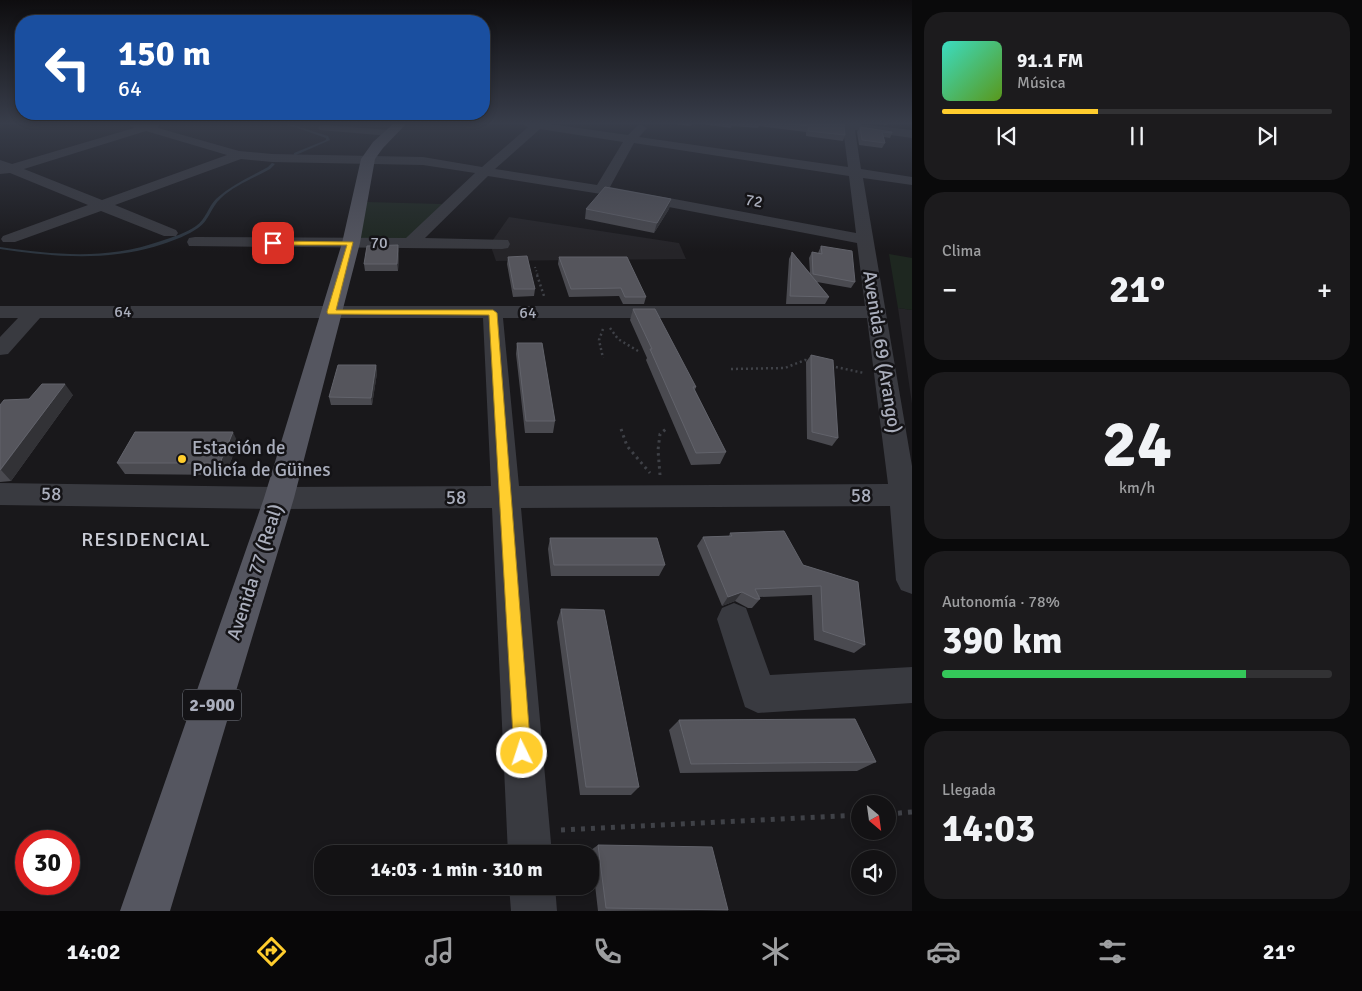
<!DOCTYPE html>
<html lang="es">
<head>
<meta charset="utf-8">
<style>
  body { margin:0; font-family:Signika,sans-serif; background:#1c1b1d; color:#f1f3f6; height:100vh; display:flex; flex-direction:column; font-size:19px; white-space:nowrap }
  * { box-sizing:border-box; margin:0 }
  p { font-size:16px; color:#9d9ea0 }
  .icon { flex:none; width:28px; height:28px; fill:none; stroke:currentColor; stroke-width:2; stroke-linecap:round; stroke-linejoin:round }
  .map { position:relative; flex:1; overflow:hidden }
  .panel { display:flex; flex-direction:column; gap:12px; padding:12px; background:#0a0a0b; width:450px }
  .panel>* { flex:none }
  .banner { position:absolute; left:15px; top:15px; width:475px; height:105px; border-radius:20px; box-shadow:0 2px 8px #0003,0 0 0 1px #323234; background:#1a4fa0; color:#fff; overflow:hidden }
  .needle { width:32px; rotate:151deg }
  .fabs { position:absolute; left:851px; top:795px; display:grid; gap:10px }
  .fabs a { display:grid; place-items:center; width:45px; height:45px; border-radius:50%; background:#131214; box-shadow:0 2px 8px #0003,0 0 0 1px #323234; font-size:25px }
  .speed { position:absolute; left:15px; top:830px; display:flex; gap:10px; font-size:25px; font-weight:700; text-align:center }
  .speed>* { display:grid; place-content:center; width:65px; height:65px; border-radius:50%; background:#131214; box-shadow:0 2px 8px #0003,0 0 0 1px #323234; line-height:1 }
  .speed .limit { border:8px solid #d22; background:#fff; color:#111 }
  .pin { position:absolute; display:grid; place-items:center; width:42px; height:42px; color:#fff; margin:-21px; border-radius:10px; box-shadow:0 2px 8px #0006 }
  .me { position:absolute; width:55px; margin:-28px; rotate:356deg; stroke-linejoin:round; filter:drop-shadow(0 0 4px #0008) }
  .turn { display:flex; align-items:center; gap:18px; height:105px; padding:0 20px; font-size:22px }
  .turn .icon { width:65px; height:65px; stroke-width:2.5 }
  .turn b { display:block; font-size:35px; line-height:42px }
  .big { font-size:38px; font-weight:700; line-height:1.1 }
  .panel .tile { flex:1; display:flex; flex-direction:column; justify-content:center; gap:8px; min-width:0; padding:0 18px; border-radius:20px; background:#1c1b1d }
  .panel .dial { align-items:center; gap:0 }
  .dial b { font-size:65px; line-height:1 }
  .song { display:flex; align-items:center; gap:15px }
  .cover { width:60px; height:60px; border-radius:8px; background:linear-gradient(135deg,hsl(170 70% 55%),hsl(90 70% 35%)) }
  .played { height:5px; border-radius:2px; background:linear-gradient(90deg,#ffcd2d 40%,#323234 40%) }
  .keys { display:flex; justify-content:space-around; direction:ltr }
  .heat { display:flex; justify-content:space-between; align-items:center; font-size:28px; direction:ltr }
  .charge { height:8px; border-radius:4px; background:linear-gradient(90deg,#34c759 78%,#323234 0) }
  .trip { position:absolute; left:314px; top:845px; width:285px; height:50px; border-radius:20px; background:#131214; box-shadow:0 2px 8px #0003,0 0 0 1px #323234; font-weight:700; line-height:50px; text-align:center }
  .dock { display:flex; height:80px; justify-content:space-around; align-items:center; background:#080708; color:#9d9ea0 }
  .dock .icon { width:35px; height:35px }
  .dock .current { color:#ffcd2d }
  .dock b { font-size:22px; color:#f1f3f6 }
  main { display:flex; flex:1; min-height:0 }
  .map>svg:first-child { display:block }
  .built { fill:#252428 }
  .green { fill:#1e2720 }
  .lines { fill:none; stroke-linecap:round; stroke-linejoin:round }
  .stream { fill:#2d3640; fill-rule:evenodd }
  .path-far4 { stroke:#3f4147; stroke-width:1; stroke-dasharray:1 2; stroke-linecap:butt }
  .path-far3 { stroke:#3f4147; stroke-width:2; stroke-dasharray:1 2.5; stroke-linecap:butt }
  .path-far2 { stroke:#3f4147; stroke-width:2.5; stroke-dasharray:2 3; stroke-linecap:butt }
  .path-far1 { stroke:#3f4147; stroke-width:3; stroke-dasharray:2.5 4; stroke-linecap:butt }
  .path { stroke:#3f4147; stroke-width:5; stroke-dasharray:4 6; stroke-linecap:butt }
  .minor { fill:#393a40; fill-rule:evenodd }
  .major { fill:#555660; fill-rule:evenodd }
  .wall { fill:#4a4a50 }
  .shaded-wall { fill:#323236 }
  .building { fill:#55555c; stroke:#62636b }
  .route { fill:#ffcd2d; stroke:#a6851d }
  .poi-dot { fill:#ffcd2d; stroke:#141316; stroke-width:2 }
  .labels { text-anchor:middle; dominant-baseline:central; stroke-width:5; stroke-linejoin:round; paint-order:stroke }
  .far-street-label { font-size:16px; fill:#aaaebc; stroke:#141316 }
  .shield { fill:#141316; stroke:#7d808a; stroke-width:1 }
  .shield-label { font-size:18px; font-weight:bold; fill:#aaaebc }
  .street-label { font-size:19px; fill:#aaaebc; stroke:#141316 }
  .poi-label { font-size:19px; fill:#aaaebc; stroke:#141316; text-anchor:start }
  .neighbourhood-label { font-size:20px; letter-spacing:1px; fill:#cbcdd7; stroke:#141316 }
</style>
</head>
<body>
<main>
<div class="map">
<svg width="912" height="911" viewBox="0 0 912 911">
  <rect width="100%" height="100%" fill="#19181b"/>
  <!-- built -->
  <path class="built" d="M 509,217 L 679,243 L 686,259 L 496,261 L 490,244 Z
    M 898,308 L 912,310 L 912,404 Z"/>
  <!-- green -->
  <path class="green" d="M 366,202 L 442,204 L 409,240 L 358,238 Z
    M 889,254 L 912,258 L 912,310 L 898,308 Z"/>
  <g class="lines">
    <!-- stream -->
    <path class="stream" d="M 286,124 L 290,124 L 328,136 L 330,140 L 296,155 L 294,155 L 294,153 L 326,140 L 326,138 Z
      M 272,163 L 275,164 L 270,169 C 254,178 235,185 221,198 C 211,207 209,221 198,228 C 188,235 175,240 163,244 C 108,262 56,257 0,249 L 0,247 C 56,255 107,260 161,241 C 173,237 186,233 196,226 C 206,219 208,207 216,199 C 231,185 250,177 268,167 Z"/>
    <!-- path-far4 -->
    <path class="path-far4" d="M 0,125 L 6,124"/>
    <!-- path-far3 -->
    <path class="path-far3" d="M 535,267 L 538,276"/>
    <!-- path-far2 -->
    <path class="path-far2" d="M 537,275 L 544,296
      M 610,328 L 618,339 L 638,351
      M 603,329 L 599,340 L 603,358
      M 831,366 L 864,373
      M 731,369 L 785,368 L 805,360 L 810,361"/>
    <!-- path-far1 -->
    <path class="path-far1" d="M 621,429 L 627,446 L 650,473
      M 660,475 L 658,450 L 660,434 L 666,429"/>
    <!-- path -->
    <path class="path" d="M 888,814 L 912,812
      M 561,830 L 860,815"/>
    <!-- minor -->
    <path class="minor" d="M 128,124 L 160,124 L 158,128 L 239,151 L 272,154 L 423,157 L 482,167 L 528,127 L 522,124 L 550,124 L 628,135 L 637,126 L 641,125 L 647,128 L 639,137 L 848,167 L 843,129 L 829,126 L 827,124 L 859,124 L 912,130 L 912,138 L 855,130 L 861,169 L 912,177 L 912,185 L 863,178 L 912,466 L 912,594 L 901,590 L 896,580 L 890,506 L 521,508 L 552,854 L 508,854 L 492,508 L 279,509 L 0,505 L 0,483 L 279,487 L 491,486 L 483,318 L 40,318 L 8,354 L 0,355 L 0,337 L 18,318 L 0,318 L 0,306 L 865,306 L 857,243 L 601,194 L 488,176 L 425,238 L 508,240 L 510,244 L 508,248 L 502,249 L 189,246 L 187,242 L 189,238 L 195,237 L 406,238 L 475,173 L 423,165 L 272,162 L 241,159 L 115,205 L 176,230 L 178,233 L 176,236 L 164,236 L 101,211 L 15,242 L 3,242 L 1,239 L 3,236 L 88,205 L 10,173 L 0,174 L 0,160 L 12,164 L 134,128 ZM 540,129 L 623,142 L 597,185 L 495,169 ZM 146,131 L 227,155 L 102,200 L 24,169 ZM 634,143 L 849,176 L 856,233 L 610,187 ZM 503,318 L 867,318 L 888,484 L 519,486 Z
      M 324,125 L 390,130 L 396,133 L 390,136 L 320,130 L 318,128 L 320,126 Z
      M 734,603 L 746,608 L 770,675 L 912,667 L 912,703 L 758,713 L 745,707 L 717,619 L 722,608 Z
      M 509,886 L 555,886 L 557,911 L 511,911 Z"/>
    <!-- major -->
    <path class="major" d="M 393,124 L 406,124 L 383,148 L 375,159 L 360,243 L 294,498 L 170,911 L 120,911 L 264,498 L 342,243 L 361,159 L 373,142 Z"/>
  </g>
  <!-- wall -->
  <path class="wall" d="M 673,124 L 692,124 L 691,126 Z
    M 702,124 L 838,124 L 845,135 L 843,141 L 806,136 L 806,132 L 759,126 L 758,128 L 732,126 L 731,128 Z
    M 875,124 L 888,124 L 887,125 Z
    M 860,127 L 892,133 L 890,138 L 884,137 L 885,143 L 882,148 L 859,145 L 857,132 Z
    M 671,199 L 669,209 L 654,233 L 585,219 L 586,209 Z
    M 398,245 L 399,253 L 398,271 L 365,271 L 364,264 Z
    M 821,246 L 855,282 L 851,288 L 817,282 L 829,297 L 825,304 L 786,304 L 789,259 L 792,252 L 810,273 L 809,258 L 812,252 L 818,253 Z
    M 508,257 L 535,289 L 534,296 L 513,297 L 507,264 Z
    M 559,257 L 646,297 L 644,304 L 623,304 L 619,296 L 569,297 L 558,264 Z
    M 633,309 L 696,387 L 695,390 L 726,452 L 720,464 L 691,465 L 646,360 L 647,358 L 630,320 Z
    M 517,343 L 555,421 L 553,433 L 525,433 L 516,354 Z
    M 811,355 L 838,438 L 832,446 L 807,439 L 806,362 Z
    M 376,365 L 377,373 L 372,405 L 331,405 L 329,397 Z
    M 73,395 L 11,481 L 0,482 L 0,405 L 29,399 Z
    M 238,443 L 225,475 L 125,474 L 117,463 Z
    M 730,533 L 803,565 L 858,582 L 865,645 L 854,653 L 814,640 L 812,595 L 759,597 L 760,599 L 752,608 L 748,608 L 735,601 L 722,606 L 697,546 L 703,537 L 729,536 Z
    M 550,538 L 665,565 L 659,576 L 551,576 L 548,549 Z
    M 561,609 L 639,787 L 631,795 L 580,795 L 557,622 Z
    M 679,720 L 876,762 L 857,771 L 680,773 L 669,730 Z
    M 598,845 L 728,910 L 598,911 L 591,850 Z"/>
  <!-- shaded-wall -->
  <path class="shaded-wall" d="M 671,199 L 669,209 L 654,233 L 657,223 Z
    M 398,245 L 399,253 L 398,271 L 397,264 Z
    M 376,365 L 377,373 L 372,405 L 371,398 Z
    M 65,384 L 73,395 L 11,481 L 1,470 Z
    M 233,432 L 238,443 L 225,475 L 220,463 Z
    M 742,592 L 735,601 L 722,606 L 728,597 Z"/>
  <!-- building -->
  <path class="building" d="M 789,124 L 838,124 L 844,125 L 845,135 L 808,131 L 809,126 Z
    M 860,127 L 892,132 L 892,133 L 882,132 L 885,143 L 862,140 Z
    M 605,187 L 671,199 L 657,223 L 586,209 Z
    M 398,245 L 397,264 L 364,264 L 367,246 Z
    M 821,246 L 852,251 L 855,282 L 813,274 L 812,252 L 822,254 Z
    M 792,252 L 829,297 L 790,296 Z
    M 527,256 L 535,289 L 514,289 L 508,257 Z
    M 559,257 L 627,257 L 646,297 L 625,297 L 621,288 L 571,289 Z
    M 633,309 L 655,309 L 696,387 L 693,387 L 726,452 L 696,453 L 650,349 L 652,349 Z
    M 517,343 L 542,343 L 555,421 L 526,421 Z
    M 811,355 L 833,360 L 838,438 L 812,432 Z
    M 338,365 L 376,365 L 371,398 L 329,397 Z
    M 42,384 L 65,384 L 0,470 L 0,405 L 4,400 L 29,399 Z
    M 135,432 L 233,432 L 220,463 L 117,463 Z
    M 784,531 L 803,565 L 858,582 L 865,645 L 823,631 L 821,586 L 755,589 L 760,599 L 756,599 L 742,592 L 728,597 L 703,537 L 732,536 L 730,533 Z
    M 550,538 L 657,538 L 665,565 L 554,565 Z
    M 561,609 L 604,610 L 639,787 L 586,787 Z
    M 855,719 L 876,762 L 691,764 L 679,720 Z
    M 598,845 L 712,847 L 728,910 L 606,908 Z"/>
  <!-- sky -->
  <linearGradient id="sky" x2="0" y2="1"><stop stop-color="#0e0d0f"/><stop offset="0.49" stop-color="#383d4a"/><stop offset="1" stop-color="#383d4a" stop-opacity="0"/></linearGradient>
  <rect width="912" height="251" fill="url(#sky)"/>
  <!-- route -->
  <path class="route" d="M 271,241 L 353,242 L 336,310 L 493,310 L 497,313 L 531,753 L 528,759 L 522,762 L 516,759 L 514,753 L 489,315 L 328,314 L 327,312 L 347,245 L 273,245 L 271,244 Z"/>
  <!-- markers -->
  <circle class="poi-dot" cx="182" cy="459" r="5"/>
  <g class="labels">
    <!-- far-street labels -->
    <g class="far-street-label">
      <text transform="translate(754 201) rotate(10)">72</text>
      <text x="379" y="243">70</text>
      <text x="123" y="312">64</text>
      <text x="528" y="313">64</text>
    </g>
    <!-- shield labels -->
    <rect class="shield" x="183" y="689.5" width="58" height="31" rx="4"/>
    <g class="shield-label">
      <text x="212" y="705">2-900</text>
    </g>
    <!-- street labels -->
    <g class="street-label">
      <text transform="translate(882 352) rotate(81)">Avenida 69 (Arango)</text>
      <text transform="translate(51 494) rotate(1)">58</text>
      <text x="861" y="496">58</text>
      <text x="456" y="498">58</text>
      <text transform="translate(255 572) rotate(-72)">Avenida 77 (Real)</text>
    </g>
    <!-- poi labels -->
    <g class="poi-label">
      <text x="192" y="448">Estación de<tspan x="192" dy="22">Policía de Güines</tspan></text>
    </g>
    <!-- neighbourhood labels -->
    <g class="neighbourhood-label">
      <text x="146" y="539">RESIDENCIAL</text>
    </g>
  </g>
</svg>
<div class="fabs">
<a><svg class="needle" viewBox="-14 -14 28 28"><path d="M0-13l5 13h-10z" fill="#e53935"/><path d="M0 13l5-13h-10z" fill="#9d9ea0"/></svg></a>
<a><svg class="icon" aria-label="sound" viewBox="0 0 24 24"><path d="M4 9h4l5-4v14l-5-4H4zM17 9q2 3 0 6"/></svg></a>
</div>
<div class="speed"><div class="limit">30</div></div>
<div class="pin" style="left:273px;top:243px;background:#d93025"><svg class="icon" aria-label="arrive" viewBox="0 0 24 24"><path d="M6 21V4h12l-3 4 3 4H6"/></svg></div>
<svg class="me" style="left:522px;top:753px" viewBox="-20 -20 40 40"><circle r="17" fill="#ffcd2d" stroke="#fff" stroke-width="3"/><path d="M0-11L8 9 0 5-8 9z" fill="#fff"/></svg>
<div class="trip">14:03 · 1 min · 310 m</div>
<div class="banner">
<div class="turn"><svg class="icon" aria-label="left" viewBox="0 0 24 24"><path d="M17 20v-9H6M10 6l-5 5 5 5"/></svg><div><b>150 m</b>64</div></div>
</div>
</div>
<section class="panel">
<div class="tile">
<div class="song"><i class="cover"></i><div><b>91.1 FM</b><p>Música</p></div></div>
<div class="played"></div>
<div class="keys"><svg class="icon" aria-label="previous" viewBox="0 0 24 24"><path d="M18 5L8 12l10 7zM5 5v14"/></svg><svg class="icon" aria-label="pause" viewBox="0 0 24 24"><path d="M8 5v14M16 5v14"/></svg><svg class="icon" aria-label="next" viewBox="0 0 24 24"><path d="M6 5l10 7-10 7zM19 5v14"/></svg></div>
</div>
<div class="tile"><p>Clima</p>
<div class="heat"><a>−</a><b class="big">21°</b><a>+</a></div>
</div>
<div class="tile dial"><b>24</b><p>km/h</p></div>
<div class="tile"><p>Autonomía · 78%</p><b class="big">390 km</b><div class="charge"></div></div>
<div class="tile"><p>Llegada</p><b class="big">14:03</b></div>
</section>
</main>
<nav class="dock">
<b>14:02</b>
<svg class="icon current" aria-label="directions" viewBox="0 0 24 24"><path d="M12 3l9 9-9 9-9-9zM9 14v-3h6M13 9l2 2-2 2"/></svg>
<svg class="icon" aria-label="music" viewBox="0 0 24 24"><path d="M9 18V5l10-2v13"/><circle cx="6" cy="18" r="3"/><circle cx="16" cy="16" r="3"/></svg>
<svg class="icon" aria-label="phone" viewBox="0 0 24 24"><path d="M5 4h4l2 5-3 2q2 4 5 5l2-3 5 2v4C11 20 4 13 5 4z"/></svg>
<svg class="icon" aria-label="climate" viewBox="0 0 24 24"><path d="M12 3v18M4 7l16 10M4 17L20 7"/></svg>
<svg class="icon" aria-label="car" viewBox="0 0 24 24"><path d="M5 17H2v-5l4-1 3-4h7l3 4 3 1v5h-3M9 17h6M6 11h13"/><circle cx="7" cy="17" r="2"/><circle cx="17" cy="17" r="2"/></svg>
<svg class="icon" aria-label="filters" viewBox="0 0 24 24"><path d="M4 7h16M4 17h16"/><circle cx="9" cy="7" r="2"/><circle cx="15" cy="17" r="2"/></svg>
<b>21°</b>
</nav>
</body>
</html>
